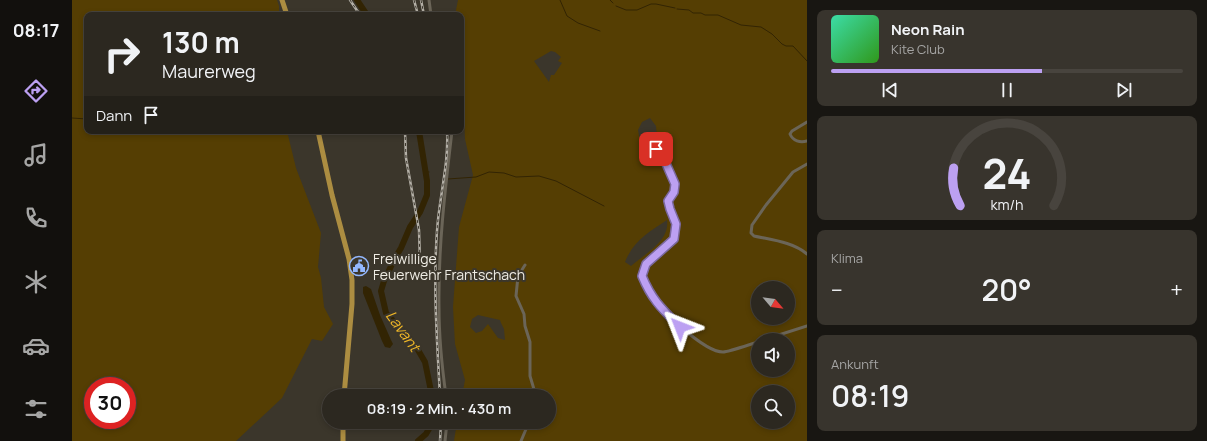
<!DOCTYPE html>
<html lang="de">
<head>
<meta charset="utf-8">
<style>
  body { margin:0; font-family:Manrope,sans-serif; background:#38342d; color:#f1f3f6; height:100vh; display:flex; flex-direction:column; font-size:15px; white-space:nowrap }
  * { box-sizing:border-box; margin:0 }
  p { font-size:13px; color:#a6a6a5 }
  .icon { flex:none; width:22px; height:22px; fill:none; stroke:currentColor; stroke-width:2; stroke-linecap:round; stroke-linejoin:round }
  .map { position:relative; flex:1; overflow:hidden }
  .drawer { display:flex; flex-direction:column; gap:10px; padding:10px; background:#181612; width:400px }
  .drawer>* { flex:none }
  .top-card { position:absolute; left:12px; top:12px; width:380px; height:122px; border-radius:8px; box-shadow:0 2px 6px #0003,0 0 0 1px #48443e; background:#2c2820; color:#f1f3f6; overflow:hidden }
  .needle { width:26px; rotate:119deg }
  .controls { position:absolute; left:679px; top:281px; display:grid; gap:8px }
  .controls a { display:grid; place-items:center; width:44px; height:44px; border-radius:50%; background:#2c2820; box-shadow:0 2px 6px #0003,0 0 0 1px #48443e; font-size:20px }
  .speed { position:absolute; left:12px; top:377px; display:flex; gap:8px; font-size:20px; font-weight:700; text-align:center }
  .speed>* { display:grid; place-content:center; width:52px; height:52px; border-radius:50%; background:#2c2820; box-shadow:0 2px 6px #0003,0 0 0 1px #48443e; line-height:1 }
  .speed .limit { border:6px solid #d22; background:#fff; color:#111 }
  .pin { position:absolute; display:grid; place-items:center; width:34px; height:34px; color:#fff; margin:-17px; border-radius:8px; box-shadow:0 2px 6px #0006 }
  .me { position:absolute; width:44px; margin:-22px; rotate:315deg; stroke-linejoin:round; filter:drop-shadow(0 0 3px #0008) }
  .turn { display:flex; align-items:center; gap:14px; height:84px; padding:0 12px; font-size:18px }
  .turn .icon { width:52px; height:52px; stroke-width:2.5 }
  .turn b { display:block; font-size:28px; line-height:34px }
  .then { display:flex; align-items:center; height:38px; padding:0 12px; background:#0003; gap:8px; font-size:15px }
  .big { font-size:30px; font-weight:600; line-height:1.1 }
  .drawer .tile { flex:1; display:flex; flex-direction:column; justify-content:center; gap:6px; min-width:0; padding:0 14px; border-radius:8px; background:#38342d }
  .drawer .dial { align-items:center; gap:0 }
  .dial svg { height:104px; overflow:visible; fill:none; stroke:#48443e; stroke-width:7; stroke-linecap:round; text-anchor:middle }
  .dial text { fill:#f1f3f6; stroke:none }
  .song { display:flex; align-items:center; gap:12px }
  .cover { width:48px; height:48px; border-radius:6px; background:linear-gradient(135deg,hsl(160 70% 55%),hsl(110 70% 35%)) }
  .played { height:4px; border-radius:2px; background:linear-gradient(90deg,#bca0f2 60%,#48443e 60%) }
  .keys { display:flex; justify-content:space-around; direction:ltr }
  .heat { display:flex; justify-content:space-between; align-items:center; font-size:22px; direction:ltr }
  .trip { position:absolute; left:250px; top:389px; width:234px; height:40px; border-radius:20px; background:#2c2820; box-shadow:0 2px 6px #0003,0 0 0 1px #48443e; font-weight:600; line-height:40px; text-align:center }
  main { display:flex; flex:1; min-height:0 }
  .dock { display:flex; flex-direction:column; width:72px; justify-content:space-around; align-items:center; background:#12100d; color:#a6a6a5 }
  .dock .icon { width:28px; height:28px }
  .dock .selected { color:#bca0f2 }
  .dock b { font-size:18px; color:#f1f3f6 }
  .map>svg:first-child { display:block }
  .green { fill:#553e03; fill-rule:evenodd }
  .water { fill:#322403 }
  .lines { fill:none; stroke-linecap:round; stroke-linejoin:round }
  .stream { stroke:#322403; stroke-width:1 }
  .river { stroke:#322403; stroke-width:6 }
  .street { stroke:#6b6558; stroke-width:3 }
  .primary { stroke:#ac8d41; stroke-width:5 }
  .rail-casing { stroke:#b4b0a7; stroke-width:2.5 }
  .rail { stroke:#3b362b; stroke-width:1; stroke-dasharray:3; stroke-linecap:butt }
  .route-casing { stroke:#7a689d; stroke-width:10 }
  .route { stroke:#bca0f2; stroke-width:7 }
  .labels { text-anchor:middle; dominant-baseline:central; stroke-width:4; stroke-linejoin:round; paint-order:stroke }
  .poi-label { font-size:14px; fill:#efece4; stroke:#3b362b; text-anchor:start }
  .water-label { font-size:15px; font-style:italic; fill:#f1b827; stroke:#3b362b }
</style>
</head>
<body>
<main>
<nav class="dock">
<b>08:17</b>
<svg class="icon selected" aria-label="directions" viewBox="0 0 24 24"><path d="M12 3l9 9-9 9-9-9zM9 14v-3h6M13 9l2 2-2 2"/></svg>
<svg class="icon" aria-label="music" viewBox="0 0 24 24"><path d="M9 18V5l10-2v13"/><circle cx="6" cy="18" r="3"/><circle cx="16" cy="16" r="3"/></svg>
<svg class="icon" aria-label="phone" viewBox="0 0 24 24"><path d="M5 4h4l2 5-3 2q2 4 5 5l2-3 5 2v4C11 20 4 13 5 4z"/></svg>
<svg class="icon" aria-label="climate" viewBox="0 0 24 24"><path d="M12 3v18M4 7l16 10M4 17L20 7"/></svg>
<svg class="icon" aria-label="car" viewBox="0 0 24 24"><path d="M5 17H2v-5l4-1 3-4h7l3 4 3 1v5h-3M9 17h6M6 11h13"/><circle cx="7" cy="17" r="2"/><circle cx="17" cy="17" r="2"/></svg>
<svg class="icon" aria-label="filters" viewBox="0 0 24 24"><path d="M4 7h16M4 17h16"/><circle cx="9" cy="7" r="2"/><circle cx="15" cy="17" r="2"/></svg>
</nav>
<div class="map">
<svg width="735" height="441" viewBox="0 0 735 441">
  <rect width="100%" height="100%" fill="#3b362b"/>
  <!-- green -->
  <path class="green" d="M 0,0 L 205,0 L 207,6 L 207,15 L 15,15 L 15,131 L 215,131 L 224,168 L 249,233 L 246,267 L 249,278 L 252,307 L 261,324 L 250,341 L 240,339 L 210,398 L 164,441 L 0,441 ZM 21,386 L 55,386 L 55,420 L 21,420 Z
    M 386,0 L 735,0 L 735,441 L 382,441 L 385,422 L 477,422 L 477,396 L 390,396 L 393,380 L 383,344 L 381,307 L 387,227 L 401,175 L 393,139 L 391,90 L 389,86 L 389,15 L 383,15 ZM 479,51 L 483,52 L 489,57 L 486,61 L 490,63 L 482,75 L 479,75 L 477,82 L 462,61 ZM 578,118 L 584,126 L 586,147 L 589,152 L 584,156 L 569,147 L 566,130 L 570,122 ZM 595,220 C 598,241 574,253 559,266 L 553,262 C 562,240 577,232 595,220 ZM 686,288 L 716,288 L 716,318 L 686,318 ZM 406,315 L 428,320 L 429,323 L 432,329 L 433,340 L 426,338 L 416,324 L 410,331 L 404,333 L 398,327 L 400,319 ZM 686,340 L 716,340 L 716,370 L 686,370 ZM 686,392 L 716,392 L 716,422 L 686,422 Z"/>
  <!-- water -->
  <path class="water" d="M 294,286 L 299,289 L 308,315 L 319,340 L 321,344 L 318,348 L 313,347 L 310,341 L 291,293 L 291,287 Z"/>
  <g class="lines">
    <!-- stream -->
    <path class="stream" d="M 488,0 L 495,16 L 506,23 L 528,31
      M 538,0 L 541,3
      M 544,6 L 554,10 L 565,10 L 579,4 L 584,4 L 603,8
      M 605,9 L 617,10 L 621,13 L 629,13 L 633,15 L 646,15 L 669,25 L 689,27 L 700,34 L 710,44 L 714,46 L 721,46 L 735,61
      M 0,118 L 15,119
      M 354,172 L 357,172
      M 376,179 L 404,177 L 417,172 L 432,173 L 444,177 L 467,176 L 484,181 L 532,206"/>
    <!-- river -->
    <path class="river" d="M 285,0 L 295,15
      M 347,131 L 355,181 L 355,195 L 348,212 L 338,227 L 329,248 L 322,260 L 312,281 L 309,291 L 314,313 L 338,339 L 346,350 L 353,362 L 360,396
      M 346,441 L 354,434 L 361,422"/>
    <!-- street -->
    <path class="street" d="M 357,0 L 359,15
      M 735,122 L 720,131 L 718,134 C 721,141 728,143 735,141
      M 584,149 L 592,159 L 603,184 L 602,192 L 596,201 L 598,209 L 604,224 L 602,239 L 575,264 L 570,276 C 573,282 574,288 578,293 C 587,309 632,352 651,352 C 657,352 679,344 686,342
      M 735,164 L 721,172 L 694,205 L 680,225 L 679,233 L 682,236 C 700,240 721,242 735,254
      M 453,265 L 446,276 L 444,296 L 452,314 L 453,326 L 458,342 L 458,376 L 464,396
      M 691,340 L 735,326
      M 374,396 C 370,367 367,337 367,308 C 366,249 373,190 380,131
      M 373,441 L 375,422
      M 449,441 L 457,422"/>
    <!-- primary -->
    <path class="primary" d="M 210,0 L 215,15
      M 246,131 L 260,195 L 277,259 L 280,280 L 280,304 L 272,396
      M 271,422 L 271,441"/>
    <defs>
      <path id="rail" d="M 278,0 L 288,15
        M 342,0 L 346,15
        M 349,0 L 352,15
        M 333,131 L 334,158 L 347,230 L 348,261
        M 368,396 C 365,341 361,286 365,231 C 367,198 377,164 375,131
        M 368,441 L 369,422"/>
    </defs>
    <!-- rail casing -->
    <use href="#rail" class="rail-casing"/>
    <!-- rail -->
    <use href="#rail" class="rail"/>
  </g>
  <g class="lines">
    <defs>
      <path id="route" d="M 584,149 L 592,159 L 603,184 L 602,192 L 596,201 L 598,209 L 604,224 L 602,239 L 574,264 L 570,276 C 580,300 590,309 608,327"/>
    </defs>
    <!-- route casing -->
    <use href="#route" class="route-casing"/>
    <!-- route -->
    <use href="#route" class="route"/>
  </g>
  <!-- icons -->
  <defs>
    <symbol id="civic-ring" viewBox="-11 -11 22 22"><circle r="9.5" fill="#3b362b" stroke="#93b7fd" stroke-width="1.5"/><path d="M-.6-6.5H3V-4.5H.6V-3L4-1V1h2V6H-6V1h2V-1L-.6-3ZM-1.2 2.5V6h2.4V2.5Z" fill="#93b7fd"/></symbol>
  </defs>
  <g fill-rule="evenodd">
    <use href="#civic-ring" x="276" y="255" width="22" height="22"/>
  </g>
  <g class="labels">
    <!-- poi labels -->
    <g class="poi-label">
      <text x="301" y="258">Freiwillige<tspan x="301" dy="16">Feuerwehr Frantschach</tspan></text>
    </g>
    <!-- water labels -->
    <g class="water-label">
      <text transform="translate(331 331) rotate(54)">Lavant</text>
    </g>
  </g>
</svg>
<div class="controls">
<a><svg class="needle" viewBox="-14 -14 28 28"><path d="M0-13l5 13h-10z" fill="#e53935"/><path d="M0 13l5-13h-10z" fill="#a6a6a5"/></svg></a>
<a><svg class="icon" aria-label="sound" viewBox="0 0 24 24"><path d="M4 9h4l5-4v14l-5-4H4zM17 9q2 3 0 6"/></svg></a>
<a><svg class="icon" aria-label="search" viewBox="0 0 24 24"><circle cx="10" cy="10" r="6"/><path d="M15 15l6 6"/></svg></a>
</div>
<div class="speed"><div class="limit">30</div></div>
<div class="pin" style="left:584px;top:149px;background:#d93025"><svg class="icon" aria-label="arrive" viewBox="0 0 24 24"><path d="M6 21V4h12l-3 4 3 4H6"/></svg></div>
<svg class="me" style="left:608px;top:327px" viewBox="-20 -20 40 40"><path d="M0-17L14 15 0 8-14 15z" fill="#bca0f2" stroke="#fff" stroke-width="4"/></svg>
<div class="trip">08:19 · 2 Min. · 430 m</div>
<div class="top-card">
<div class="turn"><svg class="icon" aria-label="right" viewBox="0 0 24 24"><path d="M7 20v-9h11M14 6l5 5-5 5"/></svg><div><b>130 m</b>Maurerweg</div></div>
<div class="then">Dann<svg class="icon" aria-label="arrive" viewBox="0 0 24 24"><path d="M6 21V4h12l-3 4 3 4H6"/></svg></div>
</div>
</div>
<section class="drawer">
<div class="tile">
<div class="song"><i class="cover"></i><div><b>Neon Rain</b><p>Kite Club</p></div></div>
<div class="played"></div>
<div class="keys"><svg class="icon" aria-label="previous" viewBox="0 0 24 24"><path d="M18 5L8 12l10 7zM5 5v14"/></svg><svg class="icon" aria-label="pause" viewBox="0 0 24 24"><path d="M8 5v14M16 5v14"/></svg><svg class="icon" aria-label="next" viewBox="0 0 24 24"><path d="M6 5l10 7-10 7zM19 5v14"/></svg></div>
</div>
<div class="tile dial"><svg viewBox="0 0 100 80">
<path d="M14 69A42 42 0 1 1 86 69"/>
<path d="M14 69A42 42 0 0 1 9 40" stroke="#bca0f2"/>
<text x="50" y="56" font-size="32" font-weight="700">24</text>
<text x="50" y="72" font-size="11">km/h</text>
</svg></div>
<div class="tile"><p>Klima</p>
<div class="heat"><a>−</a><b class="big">20°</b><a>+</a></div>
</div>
<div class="tile"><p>Ankunft</p><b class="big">08:19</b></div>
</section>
</main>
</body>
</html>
